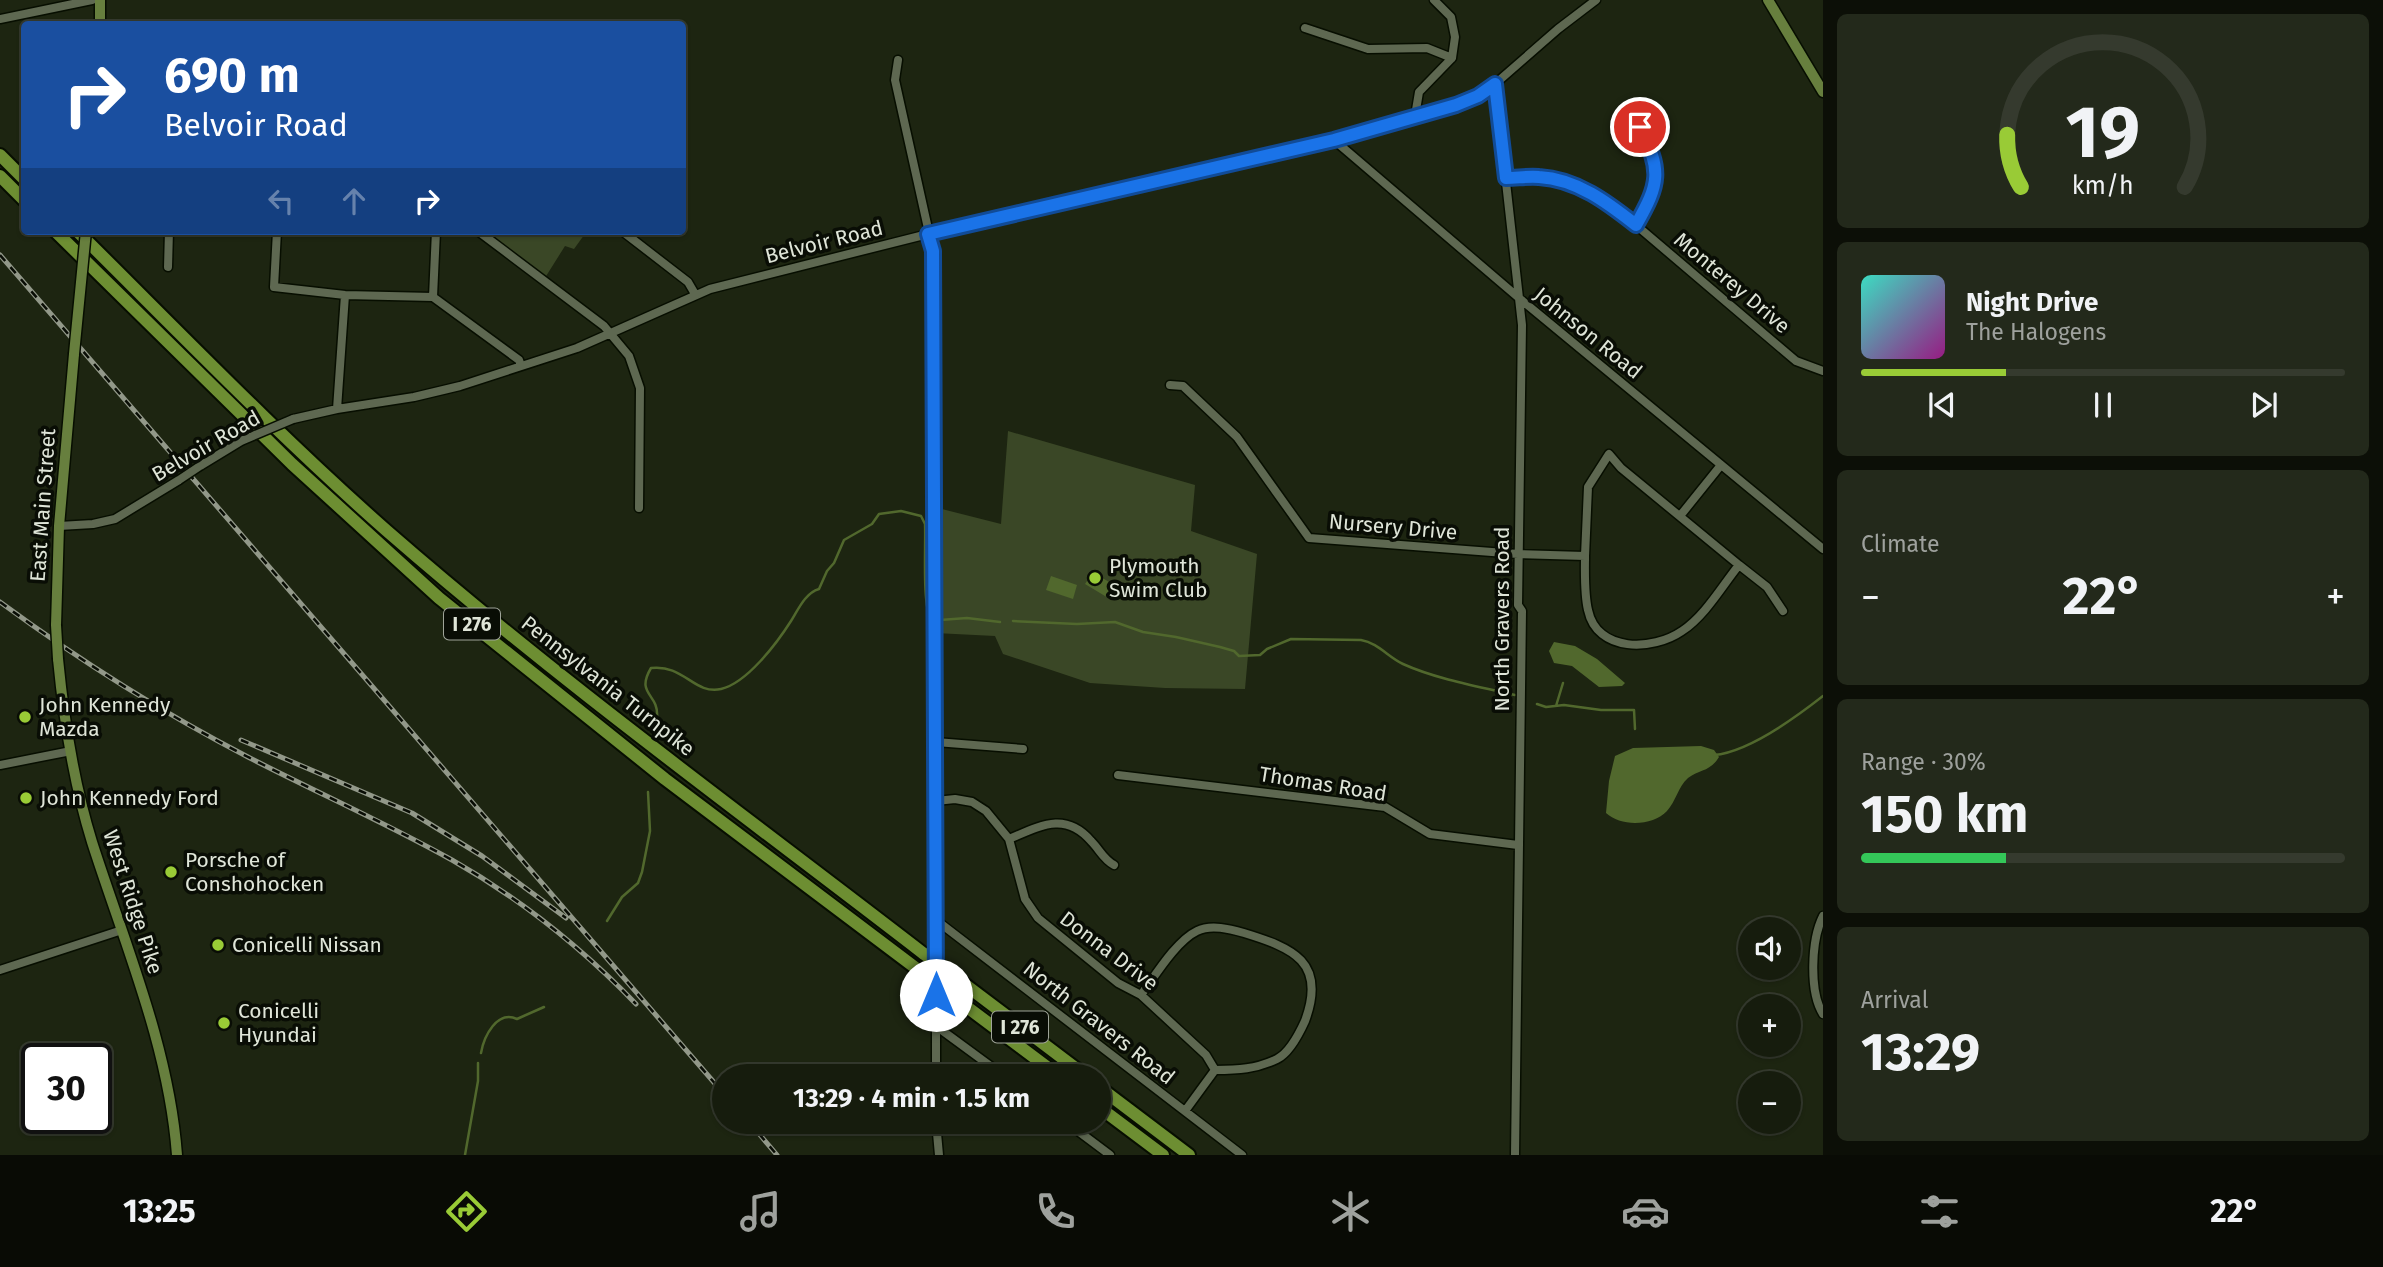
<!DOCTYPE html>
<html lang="en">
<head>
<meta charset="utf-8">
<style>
  body { margin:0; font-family:"Fira Sans",sans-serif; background:#23291b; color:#f1f3f6; height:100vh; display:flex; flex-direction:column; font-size:26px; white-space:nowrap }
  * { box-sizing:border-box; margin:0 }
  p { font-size:23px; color:#9ea19d }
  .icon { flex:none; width:38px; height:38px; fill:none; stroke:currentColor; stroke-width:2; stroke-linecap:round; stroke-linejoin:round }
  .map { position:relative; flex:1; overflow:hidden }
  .panel { display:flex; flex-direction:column; gap:14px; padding:14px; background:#0c0f07; width:560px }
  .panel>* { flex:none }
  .top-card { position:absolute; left:21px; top:21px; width:665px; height:214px; border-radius:7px; box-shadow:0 2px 5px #0004,0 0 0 2px #353a2e; background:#1a4fa0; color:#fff; overflow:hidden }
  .buttons { position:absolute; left:1738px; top:917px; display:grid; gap:14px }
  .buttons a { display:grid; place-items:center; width:63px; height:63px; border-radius:50%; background:#161c0d; box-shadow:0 2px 5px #0004,0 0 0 2px #353a2e; font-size:35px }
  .speed { position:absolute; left:21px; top:1043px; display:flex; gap:14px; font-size:35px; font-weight:700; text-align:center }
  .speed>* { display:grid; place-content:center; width:91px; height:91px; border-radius:50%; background:#161c0d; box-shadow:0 2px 5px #0004,0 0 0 2px #353a2e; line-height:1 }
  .speed .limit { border:4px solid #111; border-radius:10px; background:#fff; color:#111 }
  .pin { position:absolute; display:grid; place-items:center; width:60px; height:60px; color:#fff; margin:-30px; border:4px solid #fff; border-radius:50%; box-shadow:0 2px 7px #0007 }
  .me { position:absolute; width:77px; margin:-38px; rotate:0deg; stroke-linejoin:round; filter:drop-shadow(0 0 5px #0008) }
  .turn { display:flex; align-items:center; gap:24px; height:147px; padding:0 28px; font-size:32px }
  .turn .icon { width:91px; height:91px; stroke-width:2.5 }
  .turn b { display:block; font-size:49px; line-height:60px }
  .lanes { display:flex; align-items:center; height:66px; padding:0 28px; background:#0003; justify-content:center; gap:35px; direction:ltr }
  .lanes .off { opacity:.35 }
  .big { font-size:52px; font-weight:700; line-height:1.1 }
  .panel .tile { flex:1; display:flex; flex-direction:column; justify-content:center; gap:10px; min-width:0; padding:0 24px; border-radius:10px; background:#23291b }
  .panel .dial { align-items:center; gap:0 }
  .dial svg { height:182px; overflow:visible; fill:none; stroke:#353a2e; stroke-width:7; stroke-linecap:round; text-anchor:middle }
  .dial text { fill:#f1f3f6; stroke:none }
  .song { display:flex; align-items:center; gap:21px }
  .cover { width:84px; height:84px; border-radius:10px; background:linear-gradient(135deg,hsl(170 70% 55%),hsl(310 70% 35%)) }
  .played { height:7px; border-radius:4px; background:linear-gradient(90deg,#99cb36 30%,#353a2e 30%) }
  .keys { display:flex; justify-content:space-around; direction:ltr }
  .heat { display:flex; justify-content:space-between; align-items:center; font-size:38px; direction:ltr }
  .charge { height:10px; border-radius:5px; background:linear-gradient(90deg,#34c759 30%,#353a2e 0) }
  .trip { position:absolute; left:712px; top:1064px; width:399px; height:70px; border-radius:35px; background:#161c0d; box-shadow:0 2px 5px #0004,0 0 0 2px #353a2e; font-weight:700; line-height:70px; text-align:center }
  .menu { display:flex; height:112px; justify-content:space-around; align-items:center; background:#090b05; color:#9ea19d }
  .menu .icon { width:49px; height:49px }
  .menu .current { color:#99cb36 }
  .menu b { font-size:32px; color:#f1f3f6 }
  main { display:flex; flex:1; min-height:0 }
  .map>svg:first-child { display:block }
  .green { fill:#3a4726 }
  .water { fill:#51682d }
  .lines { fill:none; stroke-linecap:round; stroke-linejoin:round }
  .stream { stroke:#51682d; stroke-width:2.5 }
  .minor-casing { stroke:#070e00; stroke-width:11 }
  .major-casing { stroke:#070e00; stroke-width:13 }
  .highway-casing { stroke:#070e00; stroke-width:16 }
  .minor { stroke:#5e6851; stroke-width:8 }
  .major { stroke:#677f3e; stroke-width:10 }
  .highway { stroke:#6d8e32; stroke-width:12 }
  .rail-casing { stroke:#929889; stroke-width:5 }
  .rail { stroke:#090d05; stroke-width:2.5; stroke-dasharray:8; stroke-linecap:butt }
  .minor-bridge-casing { stroke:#070e00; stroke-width:11; stroke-linecap:butt }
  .major-bridge-casing { stroke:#070e00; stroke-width:13; stroke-linecap:butt }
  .highway-bridge-casing { stroke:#070e00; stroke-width:16; stroke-linecap:butt }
  .minor-bridge { stroke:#5e6851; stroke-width:8 }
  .major-bridge { stroke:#677f3e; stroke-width:10 }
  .highway-bridge { stroke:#6d8e32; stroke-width:12 }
  .route-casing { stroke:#114b97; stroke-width:18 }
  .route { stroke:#1a73e8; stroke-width:12 }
  .poi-dot { fill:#99cb36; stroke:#090d05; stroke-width:2.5 }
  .labels { text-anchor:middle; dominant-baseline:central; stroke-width:7; stroke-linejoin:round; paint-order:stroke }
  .shield { fill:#090d05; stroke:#9fa499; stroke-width:2 }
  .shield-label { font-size:19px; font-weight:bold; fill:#dfe5d8 }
  .street-label { font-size:21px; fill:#dfe5d8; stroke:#090d05 }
  .poi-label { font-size:21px; fill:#dfe5d8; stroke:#090d05; text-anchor:start }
</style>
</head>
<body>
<main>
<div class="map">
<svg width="1823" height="1155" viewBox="0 0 1823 1155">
  <rect width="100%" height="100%" fill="#1d2511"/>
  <!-- green -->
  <path class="green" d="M 478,231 L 587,231 L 574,249 L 565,246 L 543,281 Z
    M 1008,431 L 1195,485 L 1191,531 L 1257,554 L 1245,689 L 1165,688 L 1090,683 L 1003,654 L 995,636 L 935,633 L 934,507 L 1001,524 Z"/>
  <!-- water -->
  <path class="water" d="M 1093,572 L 1117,587 L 1110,599 L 1085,584 Z
    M 1051,576 L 1077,585 L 1073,599 L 1046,590 Z
    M 1554,642 L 1575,646 L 1597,659 L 1625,683 L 1622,686 L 1599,687 L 1572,666 L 1554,663 L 1549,651 Z
    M 1701,746 L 1714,750 L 1719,757 C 1710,772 1700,769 1688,778 C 1678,787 1676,801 1667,811 C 1653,826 1621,827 1606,813 L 1609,781 L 1615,756 L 1633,748 Z"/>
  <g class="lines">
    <!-- stream -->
    <path class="stream" d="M 940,620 L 967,618 L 1000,622
      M 1013,621 L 1077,624 L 1115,622 L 1143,632 L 1176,637 L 1220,647 L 1234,651 L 1239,656 L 1260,655 L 1267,649 L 1291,639 L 1361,640 C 1378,643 1388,657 1403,664 C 1436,679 1480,687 1515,695
      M 1537,704 L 1546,707 L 1564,705 L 1601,710 L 1634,710 L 1635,729
      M 1556,706 L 1563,683
      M 657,717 C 659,693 635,695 651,668 C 684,664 694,695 721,689 C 747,683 777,643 791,621 C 798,610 805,593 819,589 L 827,571 L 834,563 L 844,540 L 872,524 L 879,514 L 901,511 L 921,516 L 925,524 C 926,545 922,605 931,619
      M 1714,755 C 1749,752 1795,718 1823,696
      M 607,921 L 622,897 L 638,883 L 642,872 L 650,831 L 648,792
      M 481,1053 C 484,1036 497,1010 517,1019 L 544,1007
      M 465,1155 L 478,1081 L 478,1063"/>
    <defs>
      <path id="minor" d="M 0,19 L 92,0
        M 1305,28 L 1368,49 L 1427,48 L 1452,58
        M 898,60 L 895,80 L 933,251 L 936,801 L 936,1076
        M 1495,84 L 1522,325 L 1518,605 L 1522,611 L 1515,1155
        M 1415,116 L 1419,92 L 1452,58 L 1455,37 L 1451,17 L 1434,0
        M 1334,140 L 1519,298 L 1823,549
        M 1506,178 L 1541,177 L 1576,186 L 1602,199 L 1636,225 L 1796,361 L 1823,371
        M 1636,225 C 1660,184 1662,170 1640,127
        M 277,231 L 274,287 L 345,295 L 433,297 L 519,360 L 521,366
        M 478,231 L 604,326 L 629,356 L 640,388 L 639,508
        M 622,231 L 688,282 L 695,294
        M 168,267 L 169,231
        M 433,297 L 436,231
        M 1170,385 L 1183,386 L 1237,437 L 1309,538 L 1518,554 L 1585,556 C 1585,573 1584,593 1588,610 C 1597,653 1653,651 1682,631 C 1705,616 1722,586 1739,565 L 1621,468 L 1609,454 L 1588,487 L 1585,556
        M 337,409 L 345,295
        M 293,419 L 337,409 L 414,397 L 460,386 L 577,348 L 710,289 L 928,234 L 1334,140 L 1456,105 L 1478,96 L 1495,84 L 1558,29 L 1596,0
        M 200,466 L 241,441
        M 1680,516 L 1721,465
        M 59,526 L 93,524 L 115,519 L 179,480
        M 1739,565 L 1767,587 L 1783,611
        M 936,742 L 1023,749
        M 0,765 L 71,751
        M 1118,775 L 1385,807 L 1430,834 L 1518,845
        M 936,801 L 955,799 L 972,802 L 986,811 L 1009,839 L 1025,899 L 1038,918 L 1118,983 L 1141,995 L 1206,1055 L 1215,1070 L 1185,1111
        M 1009,839 C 1040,826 1065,811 1091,841 C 1100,850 1103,859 1114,865
        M 1823,916 C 1811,940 1809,992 1823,1014
        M 936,920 L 1242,1155
        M 0,970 L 122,930
        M 1141,995 C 1155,976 1176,941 1197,931 C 1211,924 1230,929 1244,933 C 1293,948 1327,962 1305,1021 C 1300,1032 1289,1053 1277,1059 C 1256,1069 1238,1070 1215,1070
        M 936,1026 L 1004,1076
        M 936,1122 L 939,1155
        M 1066,1122 L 1110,1155"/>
      <path id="major" d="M 100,0 L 100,24
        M 1768,0 L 1823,92
        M 56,625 L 59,526 L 74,354
        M 58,659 C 64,721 74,784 92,842 C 125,945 169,1047 177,1155"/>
      <path id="highway" d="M 0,155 L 24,179
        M 0,176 L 24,200
        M 55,231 L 292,464 L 439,598 L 665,779 L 925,975
        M 77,231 C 179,332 279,436 387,531 C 559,681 744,815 924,954
        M 955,977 L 1086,1076
        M 947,992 L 1059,1076
        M 1099,1087 L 1189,1155
        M 1099,1107 L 1163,1155"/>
    </defs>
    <!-- minor casing -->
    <use href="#minor" class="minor-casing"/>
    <!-- major casing -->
    <use href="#major" class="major-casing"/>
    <!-- highway casing -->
    <use href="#highway" class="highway-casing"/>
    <!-- minor -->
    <use href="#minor" class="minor"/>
    <!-- major -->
    <use href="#major" class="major"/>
    <!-- highway -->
    <use href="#highway" class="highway"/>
    <defs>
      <path id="rail" d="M 0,255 L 724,1094
        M 0,602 C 79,660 161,712 248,757 C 316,792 386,823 452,860 C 519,898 582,948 636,1004
        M 241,740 L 412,813 L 482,856 L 566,918
        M 749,1122 L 777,1155"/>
    </defs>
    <!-- rail casing -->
    <use href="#rail" class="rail-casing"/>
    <!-- rail -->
    <use href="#rail" class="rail"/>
    <defs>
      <path id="minor-bridge" d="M 241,441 L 293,419
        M 179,480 L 200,466"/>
      <path id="major-bridge" d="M 74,354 L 86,231
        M 56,625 L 58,659"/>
      <path id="highway-bridge" d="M 924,954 L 955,977
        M 925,975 L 947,992"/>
    </defs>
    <!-- minor-bridge casing -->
    <use href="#minor-bridge" class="minor-bridge-casing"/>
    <!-- major-bridge casing -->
    <use href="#major-bridge" class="major-bridge-casing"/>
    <!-- highway-bridge casing -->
    <use href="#highway-bridge" class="highway-bridge-casing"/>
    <!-- minor-bridge -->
    <use href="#minor-bridge" class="minor-bridge"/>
    <!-- major-bridge -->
    <use href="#major-bridge" class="major-bridge"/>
    <!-- highway-bridge -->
    <use href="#highway-bridge" class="highway-bridge"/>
  </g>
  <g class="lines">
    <defs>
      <path id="route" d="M 936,995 L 933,251 L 928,234 L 1334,140 L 1456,105 L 1478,96 L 1495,84 L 1506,178 C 1517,178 1528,176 1539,177 C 1577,179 1608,203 1636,225 C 1660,183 1662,171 1640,127"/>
    </defs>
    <!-- route casing -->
    <use href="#route" class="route-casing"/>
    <!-- route -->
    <use href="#route" class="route"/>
  </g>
  <!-- markers -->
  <g class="poi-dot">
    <circle cx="1095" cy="578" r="7"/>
    <circle cx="25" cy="717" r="7"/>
    <circle cx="26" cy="798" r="7"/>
    <circle cx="171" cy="872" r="7"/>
    <circle cx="218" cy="945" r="7"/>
    <circle cx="224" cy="1023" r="7"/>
  </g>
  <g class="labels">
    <!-- shield labels -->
    <g class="shield">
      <rect x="444" y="608.5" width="56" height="31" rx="5"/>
      <rect x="992" y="1011.5" width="56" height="31" rx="5"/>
    </g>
    <g class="shield-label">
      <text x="472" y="624">I 276</text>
      <text x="1020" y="1027">I 276</text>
    </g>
    <!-- street labels -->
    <g class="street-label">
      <text transform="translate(824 242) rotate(-14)">Belvoir Road</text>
      <text transform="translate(1732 283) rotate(40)">Monterey Drive</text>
      <text transform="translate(1588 333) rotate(39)">Johnson Road</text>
      <text transform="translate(206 446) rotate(-30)">Belvoir Road</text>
      <text transform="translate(43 505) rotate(-86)">East Main Street</text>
      <text transform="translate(1393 527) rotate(5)">Nursery Drive</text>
      <text transform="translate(1502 619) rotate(-90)">North Gravers Road</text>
      <text transform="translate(608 686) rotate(38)">Pennsylvania Turnpike</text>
      <text transform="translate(1323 784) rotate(9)">Thomas Road</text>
      <text transform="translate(133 902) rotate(72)">West Ridge Pike</text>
      <text transform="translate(1109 951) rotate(37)">Donna Drive</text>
      <text transform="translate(1099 1023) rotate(38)">North Gravers Road</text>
    </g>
    <!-- poi labels -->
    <g class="poi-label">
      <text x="1109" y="566">Plymouth<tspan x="1109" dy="24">Swim Club</tspan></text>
      <text x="39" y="705">John Kennedy<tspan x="39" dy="24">Mazda</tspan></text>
      <text x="40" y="798">John Kennedy Ford</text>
      <text x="185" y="860">Porsche of<tspan x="185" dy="24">Conshohocken</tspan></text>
      <text x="232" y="945">Conicelli Nissan</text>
      <text x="238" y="1011">Conicelli<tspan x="238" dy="24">Hyundai</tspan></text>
    </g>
  </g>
</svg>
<div class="buttons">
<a><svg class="icon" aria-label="sound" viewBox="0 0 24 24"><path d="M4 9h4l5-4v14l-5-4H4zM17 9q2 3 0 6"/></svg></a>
<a>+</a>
<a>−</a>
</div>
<div class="speed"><div class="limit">30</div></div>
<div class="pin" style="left:1640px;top:127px;background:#d93025"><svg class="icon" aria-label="arrive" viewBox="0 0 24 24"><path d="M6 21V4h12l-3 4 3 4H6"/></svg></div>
<svg class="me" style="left:936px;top:995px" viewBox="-20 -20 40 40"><circle r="19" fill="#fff"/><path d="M0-13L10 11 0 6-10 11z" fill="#1a73e8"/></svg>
<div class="trip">13:29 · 4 min · 1.5 km</div>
<div class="top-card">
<div class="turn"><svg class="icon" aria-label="right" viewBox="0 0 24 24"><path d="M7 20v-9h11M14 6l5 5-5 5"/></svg><div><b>690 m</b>Belvoir Road</div></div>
<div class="lanes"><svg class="icon off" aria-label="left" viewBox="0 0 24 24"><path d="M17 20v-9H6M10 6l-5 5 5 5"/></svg><svg class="icon off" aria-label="ahead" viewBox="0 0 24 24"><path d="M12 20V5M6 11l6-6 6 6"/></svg><svg class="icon" aria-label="right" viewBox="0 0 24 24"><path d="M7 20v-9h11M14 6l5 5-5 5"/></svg></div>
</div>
</div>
<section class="panel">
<div class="tile dial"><svg viewBox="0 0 100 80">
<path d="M14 69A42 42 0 1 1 86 69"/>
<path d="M14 69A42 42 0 0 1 8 46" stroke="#99cb36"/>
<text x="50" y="56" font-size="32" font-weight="700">19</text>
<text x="50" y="72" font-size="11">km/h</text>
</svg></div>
<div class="tile">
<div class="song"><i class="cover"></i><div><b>Night Drive</b><p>The Halogens</p></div></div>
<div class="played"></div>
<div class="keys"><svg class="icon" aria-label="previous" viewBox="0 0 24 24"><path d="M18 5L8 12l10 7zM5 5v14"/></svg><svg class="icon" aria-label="pause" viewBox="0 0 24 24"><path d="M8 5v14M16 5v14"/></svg><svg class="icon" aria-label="next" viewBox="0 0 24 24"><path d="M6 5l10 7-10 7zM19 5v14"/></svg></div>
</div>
<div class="tile"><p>Climate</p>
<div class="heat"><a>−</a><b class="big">22°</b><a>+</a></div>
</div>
<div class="tile"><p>Range · 30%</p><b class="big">150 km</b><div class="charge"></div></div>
<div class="tile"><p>Arrival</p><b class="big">13:29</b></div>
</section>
</main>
<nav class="menu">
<b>13:25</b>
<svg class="icon current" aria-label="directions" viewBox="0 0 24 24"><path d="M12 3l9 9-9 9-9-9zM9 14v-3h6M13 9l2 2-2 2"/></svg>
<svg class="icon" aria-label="music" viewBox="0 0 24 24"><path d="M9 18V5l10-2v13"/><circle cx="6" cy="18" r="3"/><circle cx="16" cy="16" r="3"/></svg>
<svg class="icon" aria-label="phone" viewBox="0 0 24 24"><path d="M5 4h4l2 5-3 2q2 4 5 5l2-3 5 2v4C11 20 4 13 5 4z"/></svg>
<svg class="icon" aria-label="climate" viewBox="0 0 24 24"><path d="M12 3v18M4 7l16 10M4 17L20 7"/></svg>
<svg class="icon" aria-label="car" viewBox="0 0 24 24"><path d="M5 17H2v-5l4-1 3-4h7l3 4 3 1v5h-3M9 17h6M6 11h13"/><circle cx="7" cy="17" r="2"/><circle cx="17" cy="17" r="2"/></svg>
<svg class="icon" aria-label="filters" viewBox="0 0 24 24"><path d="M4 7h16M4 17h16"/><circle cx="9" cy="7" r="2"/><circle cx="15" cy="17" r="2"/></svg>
<b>22°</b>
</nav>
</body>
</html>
